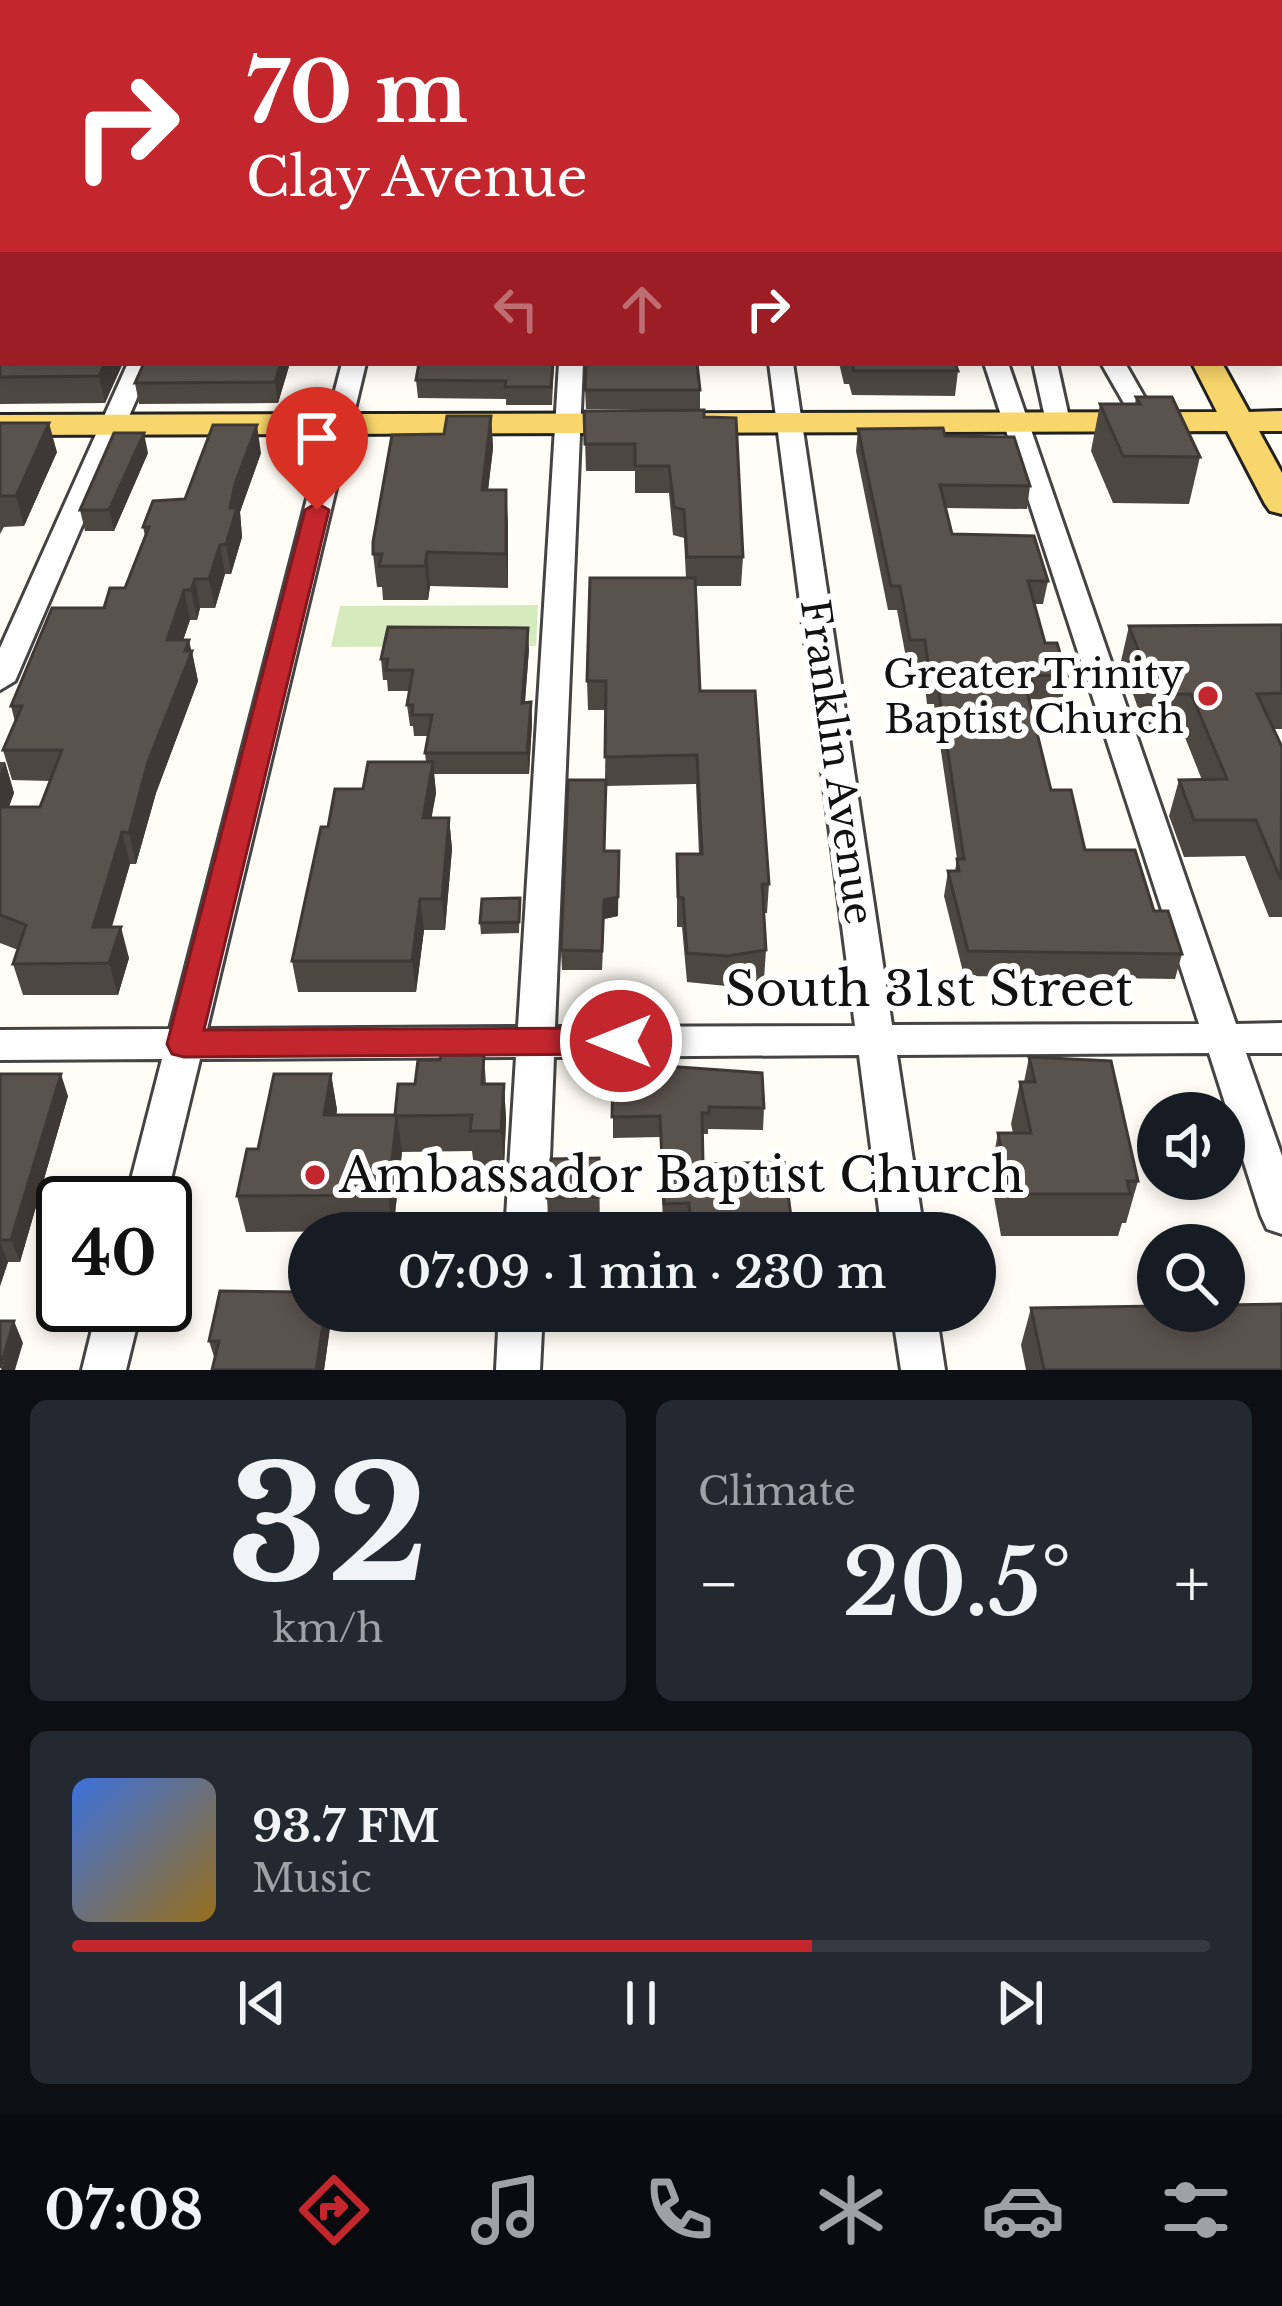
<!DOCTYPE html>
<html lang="en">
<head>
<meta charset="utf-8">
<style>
  body { margin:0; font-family:"Libre Baskerville",serif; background:#242831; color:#f1f3f6; height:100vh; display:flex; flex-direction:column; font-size:45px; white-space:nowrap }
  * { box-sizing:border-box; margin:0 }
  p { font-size:39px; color:#9ea1a6 }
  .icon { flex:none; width:66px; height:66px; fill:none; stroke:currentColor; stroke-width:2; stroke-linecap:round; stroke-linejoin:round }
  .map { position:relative; height:1370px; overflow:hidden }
  .sheet { display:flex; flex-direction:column; gap:30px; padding:30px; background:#0d0f14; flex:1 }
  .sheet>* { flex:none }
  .guide { position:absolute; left:0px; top:0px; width:1284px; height:366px; box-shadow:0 6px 18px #0003; background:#c4262e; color:#fff; overflow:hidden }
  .buttons { position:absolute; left:1137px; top:1092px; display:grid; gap:24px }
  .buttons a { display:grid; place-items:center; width:108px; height:108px; border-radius:50%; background:#171b24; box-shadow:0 6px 18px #0003; font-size:60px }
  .speed { position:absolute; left:36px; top:1176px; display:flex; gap:24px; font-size:60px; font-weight:700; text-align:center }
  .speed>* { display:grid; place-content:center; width:156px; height:156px; border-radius:50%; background:#171b24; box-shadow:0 6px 18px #0003; line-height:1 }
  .speed .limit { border:6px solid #111; border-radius:18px; background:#fff; color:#111 }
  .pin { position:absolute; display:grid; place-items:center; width:102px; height:102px; color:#fff; margin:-123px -51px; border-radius:50% 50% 50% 0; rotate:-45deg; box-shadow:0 0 12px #0007 }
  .pin .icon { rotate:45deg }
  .me { position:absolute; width:132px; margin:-66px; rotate:270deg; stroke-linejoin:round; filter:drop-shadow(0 0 9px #0008) }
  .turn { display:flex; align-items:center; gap:42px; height:252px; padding:0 48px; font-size:54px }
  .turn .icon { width:156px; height:156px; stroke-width:2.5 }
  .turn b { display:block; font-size:84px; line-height:102px }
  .lanes { display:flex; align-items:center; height:114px; padding:0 48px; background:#0003; justify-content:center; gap:60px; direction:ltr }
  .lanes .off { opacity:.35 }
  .big { font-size:90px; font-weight:600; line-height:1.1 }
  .sheet .tile { flex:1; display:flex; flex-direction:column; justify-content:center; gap:18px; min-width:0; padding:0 42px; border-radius:18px; background:#242831 }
  .sheet .dial { align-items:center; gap:0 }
  .dial b { font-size:156px; line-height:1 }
  .song { display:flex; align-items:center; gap:36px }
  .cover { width:144px; height:144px; border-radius:18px; background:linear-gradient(135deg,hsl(220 70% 55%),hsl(40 70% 35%)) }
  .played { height:12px; border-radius:6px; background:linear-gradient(90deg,#c4262e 65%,#363941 65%) }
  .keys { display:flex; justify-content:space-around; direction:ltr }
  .heat { display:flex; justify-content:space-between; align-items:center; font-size:66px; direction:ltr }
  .sheet .tiles { flex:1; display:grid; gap:30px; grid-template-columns:1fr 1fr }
  .tile:last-child { grid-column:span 2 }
  .trip { position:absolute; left:288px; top:1212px; width:708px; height:120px; border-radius:60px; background:#171b24; box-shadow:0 6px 18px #0003; font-weight:600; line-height:120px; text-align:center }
  .menu { display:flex; height:192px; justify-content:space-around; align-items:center; background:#090b0e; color:#9ea1a6 }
  .menu .icon { width:84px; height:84px }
  .menu .on { color:#c4262e }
  .menu b { font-size:54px; color:#f1f3f6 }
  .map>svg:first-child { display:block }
  .green { fill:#d5ebbd }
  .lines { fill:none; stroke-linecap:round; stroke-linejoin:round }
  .minor-casing { stroke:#444; stroke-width:6 }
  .major-casing { stroke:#222; stroke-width:6 }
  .highway-casing { stroke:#222; stroke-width:6 }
  .minor { fill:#fff; fill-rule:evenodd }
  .major { fill:#f9d66b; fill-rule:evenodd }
  .highway { fill:#f5a25d; fill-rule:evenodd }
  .wall { fill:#4d4742 }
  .shaded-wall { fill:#3f3936 }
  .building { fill:#5a524d; stroke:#3f3936; stroke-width:3 }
  .route { fill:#c4262e; stroke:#7f191e; stroke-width:3 }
  .poi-dot { fill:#c4262e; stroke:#fff; stroke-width:4.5 }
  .labels { text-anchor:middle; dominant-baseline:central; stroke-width:12; stroke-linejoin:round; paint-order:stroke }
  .poi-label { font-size:39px; fill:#111; stroke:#fff; text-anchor:end }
  .street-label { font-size:39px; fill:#111; stroke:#fff }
  .near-street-label { font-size:48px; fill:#111; stroke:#fff }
  .near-poi-label { font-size:48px; fill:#111; stroke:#fff; text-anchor:start }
</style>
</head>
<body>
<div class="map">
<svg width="1282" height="1370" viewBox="0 0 1282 1370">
  <rect width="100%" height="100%" fill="#fffdf5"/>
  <!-- green -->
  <path class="green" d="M 538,605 L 536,646 L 331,647 L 340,606 Z"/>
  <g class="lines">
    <defs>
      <path id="minor" d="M 0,0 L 10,0 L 0,8 Z
        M 1281,232 L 1282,232 L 1282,244 L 1281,244 Z
        M 3,237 L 3,253 L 0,254 L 0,238 Z
        M 1281,253 L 1282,253 L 1282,265 L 1281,265 Z
        M 1281,288 L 1282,288 L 1282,302 L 1281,302 Z
        M 1281,316 L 1282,316 L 1282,330 L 1281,330 Z
        M 1281,345 L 1282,345 L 1282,361 L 1281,361 Z
        M 128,363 L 152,363 L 15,681 L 0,690 L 0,648 Z
        M 342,363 L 366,363 L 207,1029 L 518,1027 L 559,363 L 583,363 L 555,1027 L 855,1026 L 769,363 L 793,363 L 892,1025 L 1199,1024 L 984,363 L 1008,363 L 1236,1024 L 1282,1023 L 1282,1053 L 1246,1053 L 1282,1156 L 1282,1234 L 1267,1229 L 1261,1216 L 1209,1053 L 897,1055 L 924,1233 L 882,1233 L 859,1055 L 554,1057 L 547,1233 L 505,1233 L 516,1057 L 200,1059 L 165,1204 L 125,1203 L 162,1059 L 0,1060 L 0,1030 L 170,1029 Z
        M 1033,363 L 1057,363 L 1070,422 L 1067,427 L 1049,427 L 1046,422 Z
        M 1101,363 L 1125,363 L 1158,421 L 1155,426 L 1137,426 Z
        M 98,1305 L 142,1305 L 126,1370 L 82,1370 Z
        M 499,1311 L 543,1311 L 540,1370 L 496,1370 Z
        M 892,1311 L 936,1311 L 945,1370 L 901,1370 Z"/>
      <path id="major" d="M 1005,0 L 1025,0 L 1027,3 L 1007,3 Z
        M 1192,363 L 1222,363 L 1249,412 L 1282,411 L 1282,431 L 1259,431 L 1282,473 L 1282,514 L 1270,511 L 1265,504 L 1227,431 L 0,435 L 0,415 L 1217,412 Z"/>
      <path id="highway" d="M 602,0 L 631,0 L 633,3 L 604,3 Z"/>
    </defs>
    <!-- minor casing -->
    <use href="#minor" class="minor-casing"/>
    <!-- major casing -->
    <use href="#major" class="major-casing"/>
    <!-- highway casing -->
    <use href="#highway" class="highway-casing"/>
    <!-- minor -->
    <use href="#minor" class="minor"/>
    <!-- major -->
    <use href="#major" class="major"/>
    <!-- highway -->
    <use href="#highway" class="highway"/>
  </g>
  <!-- wall -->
  <path class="wall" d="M 1123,0 L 1282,0 L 1282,183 L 1281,3 L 1125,3 Z
    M 0,149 L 3,149 L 3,209 L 0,209 Z
    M 0,311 L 123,363 L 105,403 L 0,404 Z
    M 290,363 L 278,403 L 139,404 L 135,383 Z
    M 419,363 L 554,363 L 552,405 L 506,405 L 506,399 L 418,398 L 416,380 Z
    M 839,363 L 955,363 L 958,371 L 955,396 L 852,395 L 849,384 L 844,384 Z
    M 585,390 L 700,390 L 700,409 L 586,409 Z
    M 1136,397 L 1200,457 L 1189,504 L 1113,503 L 1091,451 L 1100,404 L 1135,404 Z
    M 584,411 L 704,417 L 743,557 L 741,586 L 695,586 L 700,691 L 769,884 L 767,913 L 764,913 L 766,950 L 764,980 L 726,986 L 687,982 L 682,927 L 677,927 L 677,854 L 699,854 L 696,784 L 606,786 L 605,851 L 618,916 L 604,919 L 602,970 L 562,970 L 561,950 L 605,780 L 606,710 L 588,710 L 587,681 L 686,578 L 684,538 L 673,535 L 669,493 L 635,493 L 635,471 L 586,471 Z
    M 491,416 L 493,448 L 488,490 L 508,523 L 508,588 L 430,586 L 428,600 L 383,600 L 382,587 L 377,587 L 373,554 L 444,434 Z
    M 0,423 L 57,452 L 24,526 L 4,527 L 0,534 Z
    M 858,429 L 945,436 L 1030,486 L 1027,509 L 945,508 L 952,534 L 1048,581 L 1043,604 L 1034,604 L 1045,643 L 1067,676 L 1062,700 L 1031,699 L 1030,705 L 1051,790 L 1085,850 L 1154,911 L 1182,954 L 1175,979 L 964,976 L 944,896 L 948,871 L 955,871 L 957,859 L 934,704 L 927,704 L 922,663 L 907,663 L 897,610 L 888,610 L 856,451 Z
    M 148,453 L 114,531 L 85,531 L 80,510 Z
    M 261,453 L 240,512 L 242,537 L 231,574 L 225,574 L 215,608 L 200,608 L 197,620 L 190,620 L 183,640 L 192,651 L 198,681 L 156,793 L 136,864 L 130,864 L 112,927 L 129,958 L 118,995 L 23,995 L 13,964 L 18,950 L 0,943 L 0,762 L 5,762 L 14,793 L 9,807 L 40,807 L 50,781 L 12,780 L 3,750 L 15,722 L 11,706 L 104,608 L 125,588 L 145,536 L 143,527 L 185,499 Z
    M 1282,625 L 1282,729 L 1274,729 L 1282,747 L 1282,917 L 1269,917 L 1245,856 L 1184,857 L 1169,816 L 1179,780 L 1202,780 L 1182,730 L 1146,730 L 1121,661 L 1129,626 Z
    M 529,649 L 525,703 L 531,702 L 532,723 L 529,774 L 434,774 L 436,793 L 431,818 L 449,818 L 452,849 L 445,930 L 424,930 L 416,992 L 298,992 L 292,961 L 328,827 L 363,789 L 426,762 L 425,753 L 428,736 L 414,736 L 413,726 L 410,726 L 407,705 L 410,691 L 388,691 L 387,680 L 383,680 L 381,659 Z
    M 520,898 L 519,933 L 481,934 L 480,923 Z
    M 484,1055 L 486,1084 L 504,1084 L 506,1120 L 504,1167 L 474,1167 L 472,1151 L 402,1152 L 393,1231 L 246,1232 L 237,1196 L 258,1149 L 331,1074 L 337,1110 L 336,1115 L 395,1115 L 415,1084 L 440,1060 Z
    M 1029,1057 L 1138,1181 L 1126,1223 L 1122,1223 L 1118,1236 L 1001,1236 L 990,1175 L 998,1133 L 1013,1133 L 1011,1124 L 1020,1082 L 1024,1082 Z
    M 0,1074 L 68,1096 L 20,1262 L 8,1262 L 0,1286 Z
    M 613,1077 L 764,1108 L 763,1130 L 708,1129 L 708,1134 L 702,1134 L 703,1164 L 793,1233 L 689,1233 L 689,1225 L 663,1225 L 660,1137 L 613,1138 Z
    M 599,1158 L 600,1233 L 549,1233 L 547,1198 Z
    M 1031,1308 L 1282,1370 L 1026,1370 L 1021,1345 Z
    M 309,1311 L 332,1311 L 324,1370 L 212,1370 L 215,1360 L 209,1341 Z
    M 704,1311 L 753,1311 L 752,1332 L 704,1332 Z"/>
  <!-- shaded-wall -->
  <path class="shaded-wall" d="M 0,110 L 3,121 L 3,136 L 0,141 Z
    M 105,363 L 123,363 L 105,403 L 99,376 Z
    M 281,363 L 290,363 L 278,403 L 275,382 Z
    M 491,416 L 493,448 L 484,523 L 482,490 Z
    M 49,423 L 57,452 L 24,526 L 16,496 Z
    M 257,425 L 261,453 L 240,512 L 242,537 L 231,574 L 226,544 L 230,508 L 235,484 Z
    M 144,433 L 148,453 L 114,531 L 109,510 Z
    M 506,490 L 508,523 L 508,588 L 506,554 Z
    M 220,545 L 225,574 L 215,608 L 209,579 Z
    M 427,552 L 430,586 L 428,600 L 425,566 Z
    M 195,579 L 200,608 L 197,620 L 191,590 Z
    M 184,590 L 190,620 L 173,670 L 167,640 Z
    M 528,628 L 529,649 L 523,724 L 522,703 Z
    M 189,640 L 198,681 L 156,793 L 136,864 L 129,833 L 148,762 Z
    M 531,702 L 532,723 L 529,774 L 527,753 Z
    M 5,762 L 14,793 L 0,829 L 0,774 Z
    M 433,762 L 436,793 L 426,849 L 423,818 Z
    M 449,818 L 452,849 L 445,930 L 442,899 Z
    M 122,832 L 130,864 L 102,958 L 93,927 Z
    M 619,851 L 618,916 L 604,919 L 602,970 L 604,900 Z
    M 420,899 L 424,930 L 416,992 L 412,961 Z
    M 121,927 L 129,958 L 118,995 L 109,963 Z
    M 61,1074 L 68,1096 L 20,1262 L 11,1240 Z
    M 331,1074 L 337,1110 L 331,1151 L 324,1115 Z
    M 504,1084 L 506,1120 L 504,1167 L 501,1131 Z
    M 397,1116 L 402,1152 L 393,1231 L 388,1195 Z
    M 0,1242 L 8,1262 L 0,1286 Z
    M 325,1311 L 332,1311 L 332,1314 L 324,1370 L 316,1370 Z
    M 14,1321 L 23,1343 L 15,1370 L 1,1370 Z"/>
  <!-- building -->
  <path class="building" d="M 8,0 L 536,0 L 535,2 L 562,3 L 5,3 Z
    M 1142,0 L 1282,0 L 1282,157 L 1281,3 L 1144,3 Z
    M 3,6 L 3,106 L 1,108 L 0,9 Z
    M 0,149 L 3,149 L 3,185 L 0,185 Z
    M 3,306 L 3,363 L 105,363 L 99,376 L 0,377 L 0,311 Z
    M 144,363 L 281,363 L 275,382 L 135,383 Z
    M 419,363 L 553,363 L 551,387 L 505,387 L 506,381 L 416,380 Z
    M 586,363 L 697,363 L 700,390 L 585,390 Z
    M 852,363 L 955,363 L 958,371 L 854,371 Z
    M 1136,397 L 1172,397 L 1200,457 L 1123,456 L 1100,404 L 1140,404 Z
    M 704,410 L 704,417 L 736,418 L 743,557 L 687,557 L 684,510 L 674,507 L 669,466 L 635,466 L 635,444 L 585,444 L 584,411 Z
    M 447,416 L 491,416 L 482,490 L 506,490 L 506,554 L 427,552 L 425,566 L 379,566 L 382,554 L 373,554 L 373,542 L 392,435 L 444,434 Z
    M 0,423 L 49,423 L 16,496 L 0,496 Z
    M 213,425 L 257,425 L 235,484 L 230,508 L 237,508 L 226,544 L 220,545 L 209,579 L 195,579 L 191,590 L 184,590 L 167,640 L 189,640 L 185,651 L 192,651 L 148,762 L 129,833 L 122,832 L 93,927 L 121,927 L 109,963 L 13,964 L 26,925 L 0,915 L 0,807 L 40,807 L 62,750 L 3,750 L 22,706 L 11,706 L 52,608 L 104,608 L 110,588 L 125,588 L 149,527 L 143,527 L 153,501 L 185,499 Z
    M 943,428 L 945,436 L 1014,437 L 1030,486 L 940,485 L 952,534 L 1034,536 L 1048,581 L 1028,581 L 1045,643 L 1057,643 L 1067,676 L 1030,675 L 1034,687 L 1026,688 L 1051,790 L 1071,790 L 1085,850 L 1135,850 L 1154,911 L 1168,911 L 1182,954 L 968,951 L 948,871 L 959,871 L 957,859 L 964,859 L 937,680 L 930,680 L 925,640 L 910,640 L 900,586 L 891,586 L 858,429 Z
    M 114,433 L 144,433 L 109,510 L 80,510 Z
    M 590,578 L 695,578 L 700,691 L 755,691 L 769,884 L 762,884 L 766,950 L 727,956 L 687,953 L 683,898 L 678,897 L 677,854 L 702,854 L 697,755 L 605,757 L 606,681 L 587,681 Z
    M 1282,625 L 1282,693 L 1257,694 L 1282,747 L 1281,880 L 1256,820 L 1194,820 L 1179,780 L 1227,779 L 1191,694 L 1155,694 L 1129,626 Z
    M 388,627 L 528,628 L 522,703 L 531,702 L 527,753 L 425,753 L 432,715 L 412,715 L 413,705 L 407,705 L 413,670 L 386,670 L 388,659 L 381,659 Z
    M 368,762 L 433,762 L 423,818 L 449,818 L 442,899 L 420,899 L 412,961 L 292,961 L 321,827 L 328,827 L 335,789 L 363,789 Z
    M 568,780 L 606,780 L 604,851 L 619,851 L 618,897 L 604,900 L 602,951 L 561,950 Z
    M 520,898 L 519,922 L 480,923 L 482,899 Z
    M 441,1055 L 484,1055 L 482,1084 L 504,1084 L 501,1131 L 470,1131 L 472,1115 L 397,1116 L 388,1195 L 237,1196 L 247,1149 L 258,1149 L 274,1074 L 331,1074 L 324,1115 L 395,1115 L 398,1084 L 415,1084 L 418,1060 L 440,1060 Z
    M 1029,1057 L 1111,1061 L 1138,1181 L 1127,1181 L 1130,1194 L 1010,1194 L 998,1133 L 1031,1133 L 1020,1082 L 1035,1082 Z
    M 665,1066 L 762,1073 L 764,1108 L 709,1107 L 709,1113 L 702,1113 L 703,1164 L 784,1162 L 793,1233 L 691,1233 L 689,1203 L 664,1204 L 660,1116 L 612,1117 L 613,1077 L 665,1077 Z
    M 0,1074 L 61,1074 L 11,1240 L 0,1240 Z
    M 599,1158 L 599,1197 L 547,1198 L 551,1159 Z
    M 220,1291 L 309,1292 L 309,1311 L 325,1311 L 316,1370 L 212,1370 L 219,1341 L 209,1341 Z
    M 1282,1304 L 1282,1370 L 1044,1370 L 1031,1308 L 1158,1306 L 1158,1311 L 1224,1311 L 1224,1305 Z
    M 0,1321 L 14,1321 L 0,1368 Z"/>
  <!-- route -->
  <path class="route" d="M 317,503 L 329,510 L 204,1030 L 621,1028 L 633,1032 L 638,1041 L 633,1050 L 621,1054 L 184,1057 L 172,1054 L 167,1044 L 305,510 Z"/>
  <!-- markers -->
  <g class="poi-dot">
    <circle cx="1208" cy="696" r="12"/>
    <circle cx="315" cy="1175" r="12"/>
  </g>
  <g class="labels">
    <!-- poi labels -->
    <g class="poi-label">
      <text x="1184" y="674">Greater Trinity<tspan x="1184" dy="45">Baptist Church</tspan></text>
    </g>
    <!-- street labels -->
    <g class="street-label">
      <text transform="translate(837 762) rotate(82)">Franklin Avenue</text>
    </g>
    <!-- near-street labels -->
    <g class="near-street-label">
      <text x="929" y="989">South 31st Street</text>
    </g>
    <!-- near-poi labels -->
    <g class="near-poi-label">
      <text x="339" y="1175">Ambassador Baptist Church</text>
    </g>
  </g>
</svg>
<div class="buttons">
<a><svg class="icon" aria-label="sound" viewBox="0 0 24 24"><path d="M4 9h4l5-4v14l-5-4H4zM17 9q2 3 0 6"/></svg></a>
<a><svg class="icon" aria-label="search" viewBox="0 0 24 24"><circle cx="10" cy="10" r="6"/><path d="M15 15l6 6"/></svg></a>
</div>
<div class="speed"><div class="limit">40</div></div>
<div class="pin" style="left:317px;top:510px;background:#d93025"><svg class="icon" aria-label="arrive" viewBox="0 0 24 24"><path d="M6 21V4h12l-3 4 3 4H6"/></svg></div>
<svg class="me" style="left:621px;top:1041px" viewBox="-20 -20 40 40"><circle r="17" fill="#c4262e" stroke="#fff" stroke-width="3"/><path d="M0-11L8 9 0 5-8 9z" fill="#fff"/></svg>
<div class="trip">07:09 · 1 min · 230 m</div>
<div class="guide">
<div class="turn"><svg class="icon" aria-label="right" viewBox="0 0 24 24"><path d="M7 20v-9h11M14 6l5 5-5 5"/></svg><div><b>70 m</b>Clay Avenue</div></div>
<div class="lanes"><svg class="icon off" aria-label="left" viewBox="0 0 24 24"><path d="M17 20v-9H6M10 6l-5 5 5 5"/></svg><svg class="icon off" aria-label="ahead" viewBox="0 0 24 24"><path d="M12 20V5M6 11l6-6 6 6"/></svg><svg class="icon" aria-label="right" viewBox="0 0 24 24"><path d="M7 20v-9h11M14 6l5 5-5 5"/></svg></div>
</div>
</div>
<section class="sheet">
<div class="tiles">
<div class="tile dial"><b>32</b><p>km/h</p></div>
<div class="tile"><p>Climate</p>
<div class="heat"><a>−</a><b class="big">20.5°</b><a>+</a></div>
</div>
<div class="tile">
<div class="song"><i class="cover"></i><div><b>93.7 FM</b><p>Music</p></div></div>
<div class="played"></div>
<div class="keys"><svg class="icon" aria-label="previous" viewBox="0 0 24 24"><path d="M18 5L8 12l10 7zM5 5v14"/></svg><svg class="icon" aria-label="pause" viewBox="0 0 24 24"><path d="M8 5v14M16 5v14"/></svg><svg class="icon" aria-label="next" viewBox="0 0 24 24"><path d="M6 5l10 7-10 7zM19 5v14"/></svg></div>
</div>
</div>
</section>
<nav class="menu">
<b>07:08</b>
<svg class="icon on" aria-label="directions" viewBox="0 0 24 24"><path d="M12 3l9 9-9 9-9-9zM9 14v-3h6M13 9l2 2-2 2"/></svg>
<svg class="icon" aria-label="music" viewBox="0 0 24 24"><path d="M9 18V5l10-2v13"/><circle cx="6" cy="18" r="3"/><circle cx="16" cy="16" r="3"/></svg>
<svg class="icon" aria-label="phone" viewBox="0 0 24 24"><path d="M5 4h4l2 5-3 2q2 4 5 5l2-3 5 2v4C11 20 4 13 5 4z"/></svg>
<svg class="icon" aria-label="climate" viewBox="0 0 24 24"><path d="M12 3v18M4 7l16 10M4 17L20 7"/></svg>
<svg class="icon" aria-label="car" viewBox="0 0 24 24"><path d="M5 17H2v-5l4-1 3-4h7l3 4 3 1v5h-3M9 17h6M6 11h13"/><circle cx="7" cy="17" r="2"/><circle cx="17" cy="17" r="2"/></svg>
<svg class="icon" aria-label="filters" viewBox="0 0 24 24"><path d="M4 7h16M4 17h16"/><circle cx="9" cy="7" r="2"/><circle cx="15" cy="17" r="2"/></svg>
</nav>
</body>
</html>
